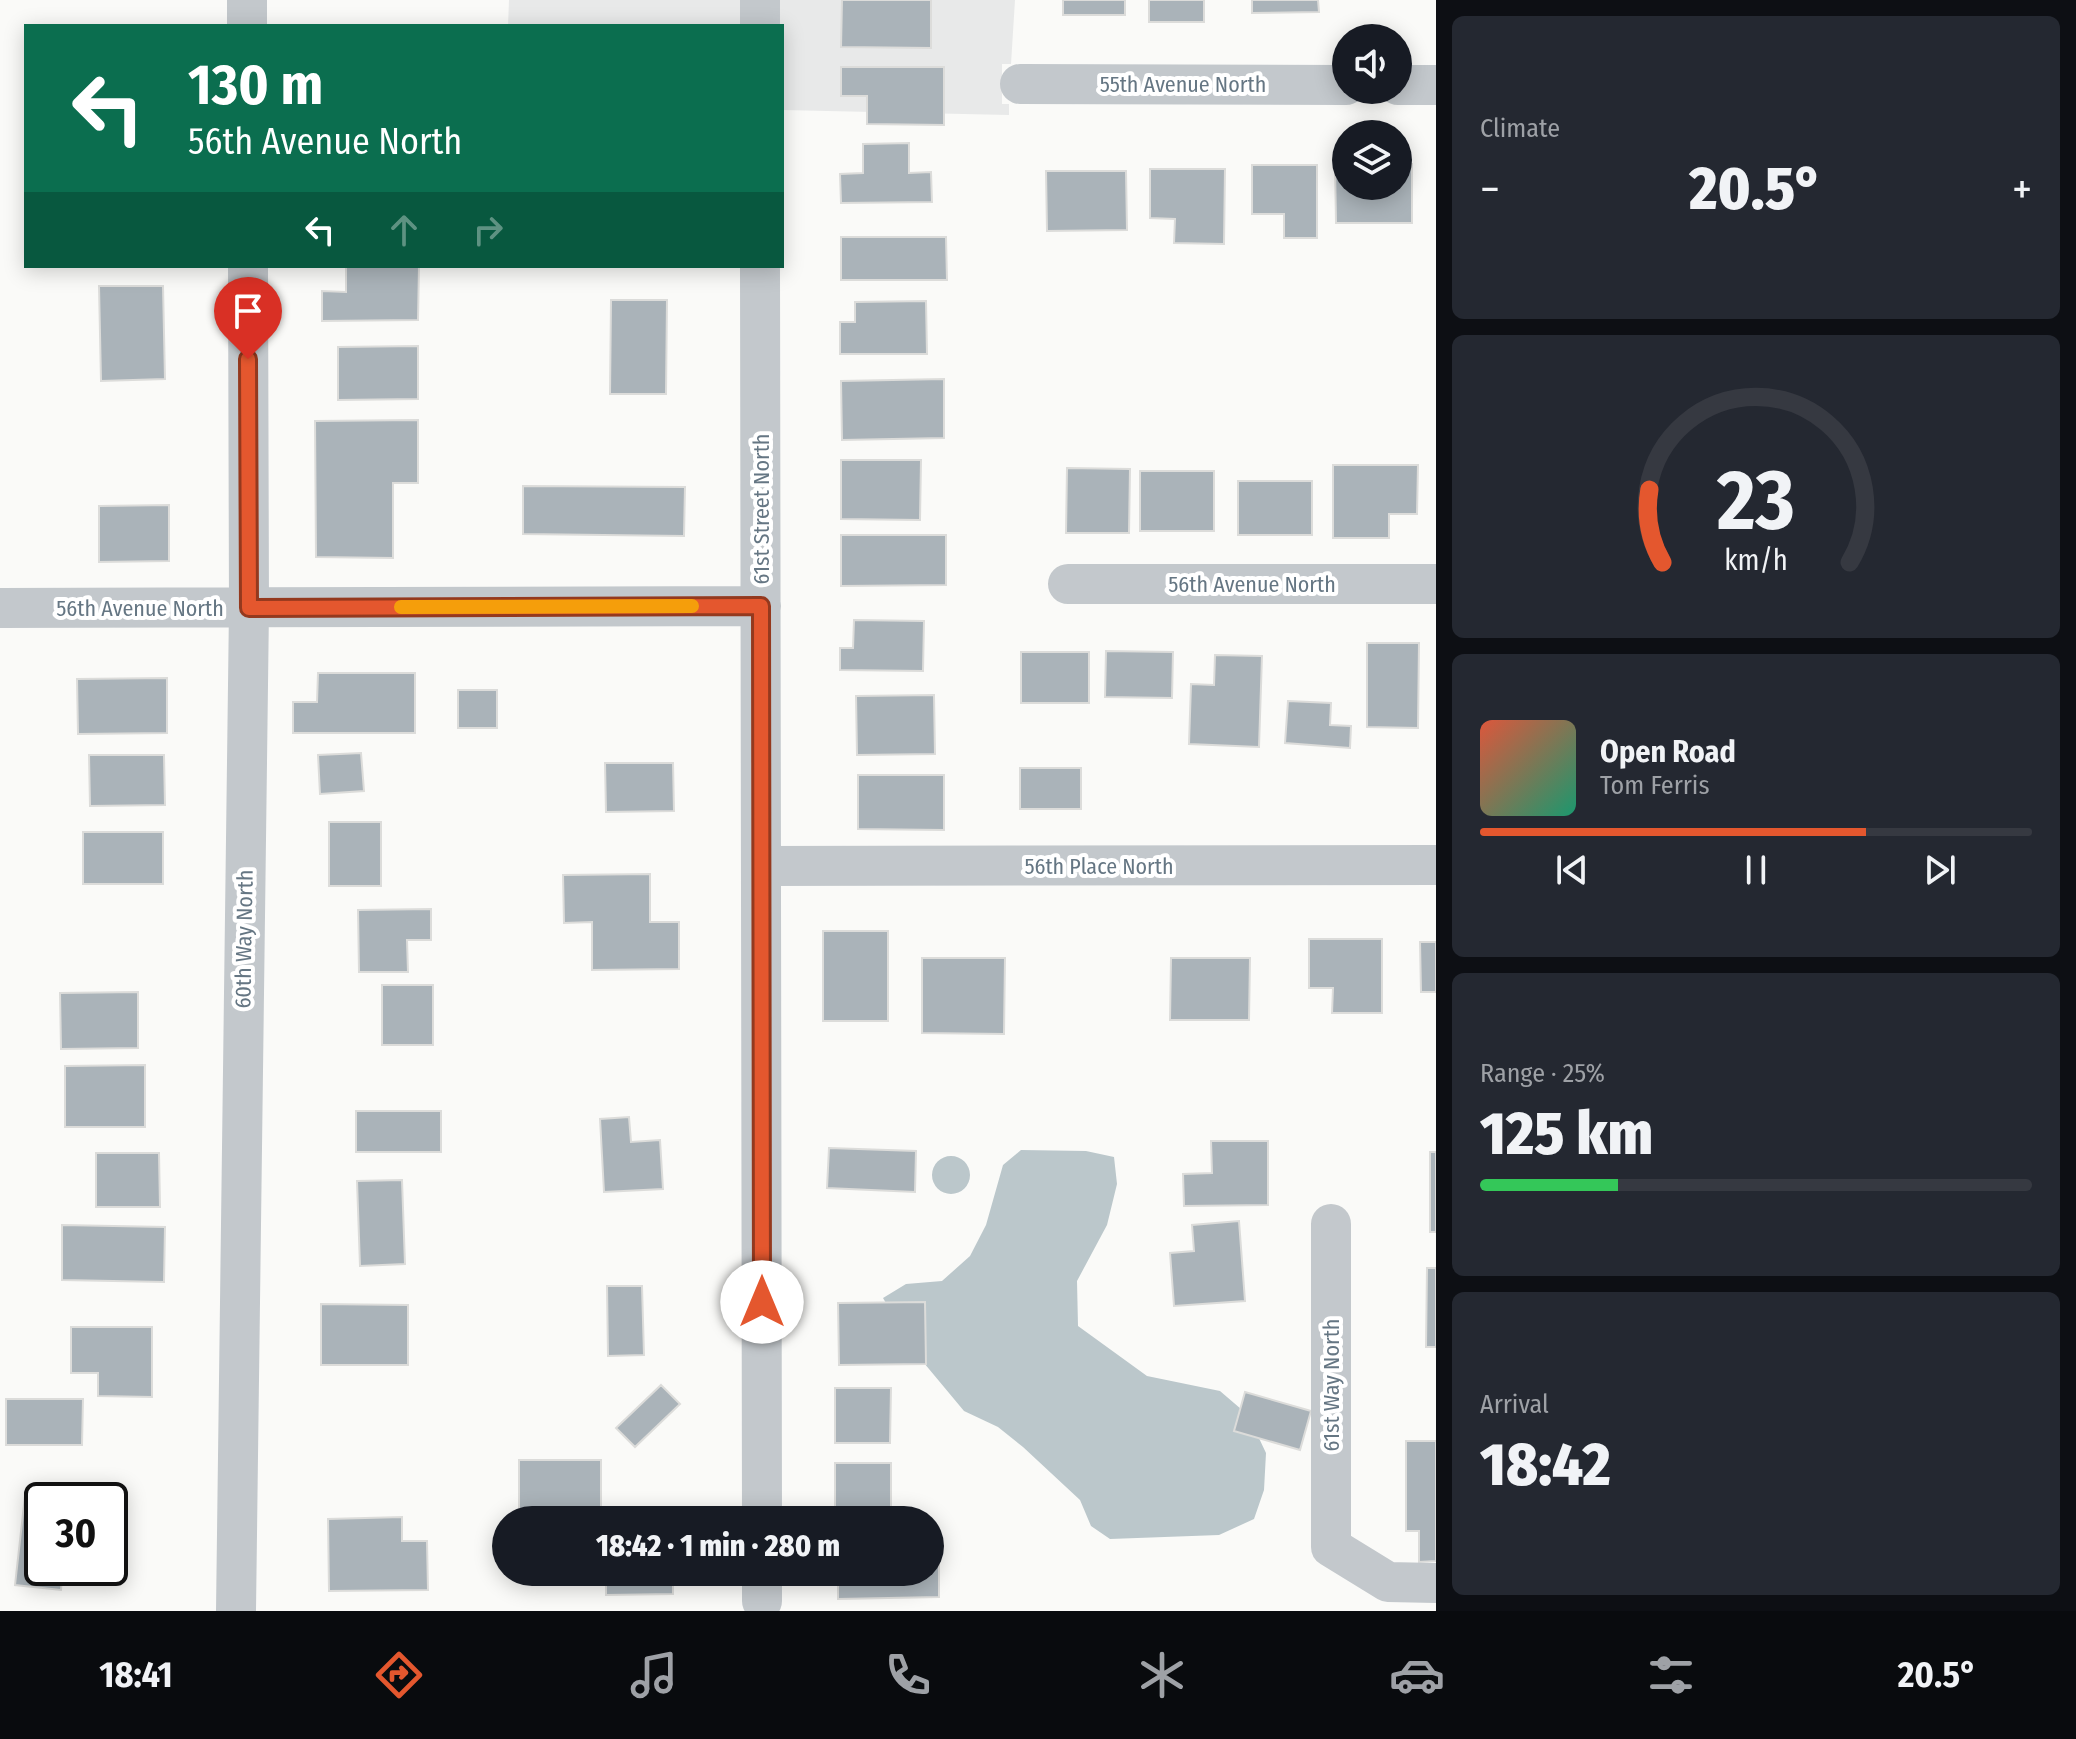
<!DOCTYPE html>
<html lang="en">
<head>
<meta charset="utf-8">
<style>
  body { margin:0; font-family:"Fira Sans Condensed",sans-serif; background:#242831; color:#f1f3f6; height:100vh; display:flex; flex-direction:column; font-size:30px; white-space:nowrap }
  * { box-sizing:border-box; margin:0 }
  p { font-size:26px; color:#9ea1a6 }
  .icon { flex:none; width:44px; height:44px; fill:none; stroke:currentColor; stroke-width:2; stroke-linecap:round; stroke-linejoin:round }
  .map { position:relative; flex:1; overflow:hidden }
  .side { display:flex; flex-direction:column; gap:16px; padding:16px; background:#0d0f14; width:640px }
  .side>* { flex:none }
  .hud { position:absolute; left:24px; top:24px; width:760px; height:244px; border-radius:0px; box-shadow:0 4px 20px #0003; background:#0b6e4f; color:#fff; overflow:hidden }
  .tools { position:absolute; left:1332px; top:24px; display:grid; gap:16px }
  .tools a { display:grid; place-items:center; width:80px; height:80px; border-radius:50%; background:#171b24; box-shadow:0 4px 20px #0003; font-size:40px }
  .speed { position:absolute; left:24px; top:1482px; display:flex; gap:16px; font-size:40px; font-weight:700; text-align:center }
  .speed>* { display:grid; place-content:center; width:104px; height:104px; border-radius:50%; background:#171b24; box-shadow:0 4px 20px #0003; line-height:1 }
  .speed .limit { border:4px solid #111; border-radius:12px; background:#fff; color:#111 }
  .pin { position:absolute; display:grid; place-items:center; width:68px; height:68px; color:#fff; margin:-82px -34px; border-radius:50% 50% 50% 0; rotate:-45deg; box-shadow:0 0 8px #0007 }
  .pin .icon { rotate:45deg }
  .me { position:absolute; width:88px; margin:-44px; rotate:0deg; stroke-linejoin:round; filter:drop-shadow(0 0 6px #0008) }
  .turn { display:flex; align-items:center; gap:28px; height:168px; padding:0 32px; font-size:36px }
  .turn .icon { width:104px; height:104px; stroke-width:2.5 }
  .turn b { display:block; font-size:56px; line-height:68px }
  .lanes { display:flex; align-items:center; height:76px; padding:0 32px; background:#0003; justify-content:center; gap:40px; direction:ltr }
  .lanes .off { opacity:.35 }
  .big { font-size:60px; font-weight:800; line-height:1.1 }
  .side .card { flex:1; display:flex; flex-direction:column; justify-content:center; gap:12px; min-width:0; padding:0 28px; border-radius:12px; background:#242831 }
  .side .dial { align-items:center; gap:0 }
  .dial svg { height:208px; overflow:visible; fill:none; stroke:#363941; stroke-width:7; stroke-linecap:round; text-anchor:middle }
  .dial text { fill:#f1f3f6; stroke:none }
  .song { display:flex; align-items:center; gap:24px }
  .cover { width:96px; height:96px; border-radius:12px; background:linear-gradient(135deg,hsl(10 70% 55%),hsl(160 70% 35%)) }
  .played { height:8px; border-radius:4px; background:linear-gradient(90deg,#e4572e 70%,#363941 70%) }
  .keys { display:flex; justify-content:space-around; direction:ltr }
  .heat { display:flex; justify-content:space-between; align-items:center; font-size:44px; direction:ltr }
  .charge { height:12px; border-radius:6px; background:linear-gradient(90deg,#34c759 25%,#363941 0) }
  .trip { position:absolute; left:492px; top:1506px; width:452px; height:80px; border-radius:40px; background:#171b24; box-shadow:0 4px 20px #0003; font-weight:800; line-height:80px; text-align:center }
  .tabs { display:flex; height:128px; justify-content:space-around; align-items:center; background:#090b0e; color:#9ea1a6 }
  .tabs .icon { width:56px; height:56px }
  .tabs .active { color:#e4572e }
  .tabs b { font-size:36px; color:#f1f3f6 }
  main { display:flex; flex:1; min-height:0 }
  .map>svg:first-child { display:block }
  .built { fill:#e8e9e9 }
  .water { fill:#bbc7cb }
  .building { fill:#aab3b9; stroke:#dcdcda; stroke-width:2 }
  .lines { fill:none; stroke-linecap:round; stroke-linejoin:round }
  .minor { stroke:#c3c8cc; stroke-width:40 }
  .route-casing { stroke:#94391e; stroke-width:20 }
  .route { stroke:#e4572e; stroke-width:14 }
  .slow { stroke:#f59e0b; stroke-width:14 }
  .labels { text-anchor:middle; dominant-baseline:central; stroke-width:8; stroke-linejoin:round; paint-order:stroke }
  .street-label { font-size:22px; fill:#657683; stroke:#fff }
</style>
</head>
<body>
<main>
<div class="map">
<svg width="1436" height="1611" viewBox="0 0 1436 1611">
  <rect width="100%" height="100%" fill="#fafaf8"/>
  <!-- built -->
  <path class="built" d="M 509,0 L 742,0 L 742,26 L 508,26 Z
    M 778,0 L 1015,0 L 1011,64 L 1002,64 L 1002,104 L 1009,104 L 1009,115 L 782,110 L 782,26 L 778,26 Z"/>
  <!-- water -->
  <path class="water" d="M 1021,1150 L 1086,1151 L 1114,1157 L 1117,1184 L 1107,1225 L 1077,1281 L 1078,1326 L 1147,1376 L 1220,1391 L 1248,1415 L 1266,1453 L 1264,1490 L 1254,1519 L 1219,1535 L 1110,1539 L 1091,1526 L 1080,1500 L 1023,1447 L 998,1427 L 964,1411 L 914,1351 L 883,1298 L 906,1284 L 942,1281 L 970,1256 L 986,1225 L 1003,1165 Z
    M932 1175a19 19 0 1 1 38 0a19 19 0 1 1-38 0Z"/>
  <!-- building -->
  <path class="building" d="M 842,0 L 931,0 L 931,48 L 841,47 Z
    M 1063,0 L 1125,0 L 1125,15 L 1063,15 Z
    M 1149,0 L 1204,0 L 1204,22 L 1149,22 Z
    M 1252,0 L 1318,0 L 1319,12 L 1252,13 Z
    M 841,67 L 944,67 L 944,125 L 867,124 L 867,96 L 841,96 Z
    M 909,143 L 909,173 L 931,172 L 932,202 L 841,203 L 840,174 L 863,173 L 863,144 Z
    M 1335,164 L 1346,164 L 1346,186 L 1398,186 L 1398,164 L 1412,164 L 1412,223 L 1336,223 Z
    M 1252,165 L 1317,165 L 1317,238 L 1284,238 L 1284,214 L 1252,214 Z
    M 1150,169 L 1225,169 L 1224,244 L 1174,243 L 1175,219 L 1150,218 Z
    M 1046,171 L 1126,171 L 1127,230 L 1047,231 Z
    M 841,237 L 946,237 L 947,280 L 841,280 Z
    M 346,266 L 419,266 L 418,320 L 322,321 L 322,291 L 346,292 Z
    M 99,286 L 163,286 L 165,379 L 101,381 Z
    M 611,300 L 667,300 L 666,394 L 610,394 Z
    M 926,301 L 927,354 L 840,354 L 840,322 L 855,322 L 855,302 Z
    M 418,346 L 418,399 L 338,400 L 338,347 Z
    M 944,379 L 944,438 L 842,440 L 841,381 Z
    M 418,420 L 418,483 L 393,483 L 393,558 L 316,557 L 315,421 Z
    M 841,460 L 921,460 L 920,520 L 841,519 Z
    M 1333,465 L 1418,465 L 1417,514 L 1389,514 L 1389,538 L 1333,538 Z
    M 1067,468 L 1130,469 L 1129,533 L 1066,533 Z
    M 1140,471 L 1214,471 L 1214,531 L 1140,531 Z
    M 1238,481 L 1312,481 L 1312,535 L 1238,535 Z
    M 523,486 L 685,487 L 684,536 L 523,534 Z
    M 169,505 L 169,561 L 99,562 L 99,506 Z
    M 841,535 L 946,535 L 946,585 L 841,586 Z
    M 854,620 L 924,621 L 923,671 L 840,670 L 840,648 L 853,648 Z
    M 1367,643 L 1419,643 L 1418,728 L 1367,727 Z
    M 1106,651 L 1173,652 L 1172,698 L 1105,697 Z
    M 1021,652 L 1089,652 L 1089,703 L 1021,703 Z
    M 1215,655 L 1262,656 L 1259,747 L 1189,744 L 1191,684 L 1214,685 Z
    M 318,673 L 415,673 L 415,733 L 293,733 L 293,702 L 317,702 Z
    M 167,678 L 167,733 L 78,734 L 77,679 Z
    M 458,690 L 497,690 L 497,728 L 458,728 Z
    M 934,695 L 935,754 L 857,755 L 856,696 Z
    M 1288,701 L 1331,703 L 1330,725 L 1351,726 L 1350,748 L 1285,743 Z
    M 361,753 L 364,791 L 320,794 L 318,755 Z
    M 89,755 L 164,755 L 165,805 L 90,806 Z
    M 605,763 L 673,763 L 674,811 L 606,812 Z
    M 1020,768 L 1081,768 L 1081,809 L 1020,809 Z
    M 858,775 L 944,775 L 944,830 L 858,829 Z
    M 329,822 L 381,822 L 381,886 L 329,886 Z
    M 83,832 L 163,832 L 163,884 L 83,884 Z
    M 650,874 L 650,922 L 679,922 L 679,969 L 592,970 L 592,922 L 564,923 L 563,875 Z
    M 431,909 L 431,940 L 407,940 L 408,972 L 359,972 L 358,910 Z
    M 823,931 L 888,931 L 888,1021 L 823,1021 Z
    M 1309,939 L 1382,939 L 1382,1013 L 1332,1013 L 1333,988 L 1309,988 Z
    M 1420,942 L 1436,942 L 1436,992 L 1421,992 Z
    M 922,958 L 1005,958 L 1004,1034 L 922,1033 Z
    M 1171,958 L 1250,958 L 1249,1020 L 1170,1020 Z
    M 382,985 L 433,985 L 433,1045 L 382,1045 Z
    M 138,992 L 138,1048 L 61,1049 L 60,993 Z
    M 145,1065 L 145,1127 L 65,1127 L 65,1066 Z
    M 356,1111 L 441,1111 L 441,1152 L 356,1152 Z
    M 629,1117 L 631,1142 L 660,1140 L 663,1189 L 604,1192 L 600,1119 Z
    M 1211,1141 L 1268,1141 L 1268,1205 L 1184,1206 L 1183,1174 L 1212,1173 Z
    M 829,1148 L 916,1151 L 915,1192 L 827,1188 Z
    M 1430,1152 L 1436,1152 L 1436,1232 L 1430,1232 Z
    M 96,1153 L 159,1153 L 160,1207 L 96,1207 Z
    M 402,1180 L 405,1264 L 360,1266 L 357,1181 Z
    M 1239,1221 L 1245,1301 L 1174,1306 L 1170,1253 L 1194,1251 L 1192,1225 Z
    M 62,1225 L 165,1227 L 164,1282 L 62,1280 Z
    M 1427,1268 L 1436,1268 L 1436,1347 L 1426,1347 Z
    M 607,1286 L 642,1286 L 644,1355 L 608,1356 Z
    M 925,1302 L 926,1364 L 839,1365 L 838,1303 Z
    M 321,1304 L 408,1305 L 408,1365 L 321,1365 Z
    M 71,1327 L 152,1327 L 152,1397 L 98,1396 L 98,1373 L 71,1373 Z
    M 661,1385 L 680,1404 L 635,1447 L 616,1428 Z
    M 835,1388 L 891,1388 L 890,1443 L 835,1443 Z
    M 1245,1392 L 1311,1411 L 1300,1450 L 1234,1431 Z
    M 6,1399 L 83,1399 L 82,1445 L 6,1445 Z
    M 1406,1441 L 1436,1441 L 1436,1561 L 1419,1562 L 1419,1531 L 1406,1531 Z
    M 519,1460 L 601,1460 L 601,1520 L 519,1520 Z
    M 835,1463 L 891,1463 L 891,1518 L 835,1517 Z
    M 25,1496 L 64,1500 L 42,1500 L 42,1568 L 63,1568 L 61,1590 L 15,1585 Z
    M 402,1517 L 402,1541 L 427,1541 L 428,1590 L 329,1591 L 328,1519 Z
    M 930,1539 L 939,1539 L 939,1597 L 838,1599 L 838,1572 L 930,1572 Z
    M 606,1572 L 673,1572 L 673,1594 L 606,1595 Z"/>
  <g class="lines">
    <!-- minor -->
    <path class="minor" d="M 247,0 L 247,26
      M 760,0 L 760,26
      M 1020,84 L 1346,85
      M 1398,85 L 1436,85
      M 760,266 L 762,1520
      M 1068,584 L 1436,584
      M 0,608 L 761,606
      M 763,866 L 1436,865
      M 1331,1224 L 1331,1547 L 1388,1582 L 1436,1583
      M 762,1601 L 762,1572
      M 236,1611 L 249,608 L 248,266"/>
  </g>
  <g class="lines">
    <defs>
      <path id="route" d="M 248,359 L 249,608 L 761,606 L 762,1302"/>
    </defs>
    <!-- route casing -->
    <use href="#route" class="route-casing"/>
    <!-- route -->
    <use href="#route" class="route"/>
    <!-- slow -->
    <path class="slow" d="M 401,607 L 692,606"/>
  </g>
  <g class="labels">
    <!-- street labels -->
    <g class="street-label">
      <text x="1183" y="84">55th Avenue North</text>
      <text transform="translate(761 509) rotate(-90)">61st Street North</text>
      <text x="1252" y="584">56th Avenue North</text>
      <text x="140" y="608">56th Avenue North</text>
      <text x="1099" y="866">56th Place North</text>
      <text transform="translate(244 939) rotate(-89)">60th Way North</text>
      <text transform="translate(1331 1385) rotate(-90)">61st Way North</text>
    </g>
  </g>
</svg>
<div class="tools">
<a><svg class="icon" aria-label="sound" viewBox="0 0 24 24"><path d="M4 9h4l5-4v14l-5-4H4zM17 9q2 3 0 6"/></svg></a>
<a><svg class="icon" aria-label="layers" viewBox="0 0 24 24"><path d="M12 4l9 5-9 5-9-5zM3 14l9 5 9-5"/></svg></a>
</div>
<div class="speed"><div class="limit">30</div></div>
<div class="pin" style="left:248px;top:359px;background:#d93025"><svg class="icon" aria-label="arrive" viewBox="0 0 24 24"><path d="M6 21V4h12l-3 4 3 4H6"/></svg></div>
<svg class="me" style="left:762px;top:1302px" viewBox="-20 -20 40 40"><circle r="19" fill="#fff"/><path d="M0-13L10 11 0 6-10 11z" fill="#e4572e"/></svg>
<div class="trip">18:42 · 1 min · 280 m</div>
<div class="hud">
<div class="turn"><svg class="icon" aria-label="left" viewBox="0 0 24 24"><path d="M17 20v-9H6M10 6l-5 5 5 5"/></svg><div><b>130 m</b>56th Avenue North</div></div>
<div class="lanes"><svg class="icon" aria-label="left" viewBox="0 0 24 24"><path d="M17 20v-9H6M10 6l-5 5 5 5"/></svg><svg class="icon off" aria-label="ahead" viewBox="0 0 24 24"><path d="M12 20V5M6 11l6-6 6 6"/></svg><svg class="icon off" aria-label="right" viewBox="0 0 24 24"><path d="M7 20v-9h11M14 6l5 5-5 5"/></svg></div>
</div>
</div>
<section class="side">
<div class="card"><p>Climate</p>
<div class="heat"><a>−</a><b class="big">20.5°</b><a>+</a></div>
</div>
<div class="card dial"><svg viewBox="0 0 100 80">
<path d="M14 69A42 42 0 1 1 86 69"/>
<path d="M14 69A42 42 0 0 1 9 41" stroke="#e4572e"/>
<text x="50" y="56" font-size="32" font-weight="700">23</text>
<text x="50" y="72" font-size="11">km/h</text>
</svg></div>
<div class="card">
<div class="song"><i class="cover"></i><div><b>Open Road</b><p>Tom Ferris</p></div></div>
<div class="played"></div>
<div class="keys"><svg class="icon" aria-label="previous" viewBox="0 0 24 24"><path d="M18 5L8 12l10 7zM5 5v14"/></svg><svg class="icon" aria-label="pause" viewBox="0 0 24 24"><path d="M8 5v14M16 5v14"/></svg><svg class="icon" aria-label="next" viewBox="0 0 24 24"><path d="M6 5l10 7-10 7zM19 5v14"/></svg></div>
</div>
<div class="card"><p>Range · 25%</p><b class="big">125 km</b><div class="charge"></div></div>
<div class="card"><p>Arrival</p><b class="big">18:42</b></div>
</section>
</main>
<nav class="tabs">
<b>18:41</b>
<svg class="icon active" aria-label="directions" viewBox="0 0 24 24"><path d="M12 3l9 9-9 9-9-9zM9 14v-3h6M13 9l2 2-2 2"/></svg>
<svg class="icon" aria-label="music" viewBox="0 0 24 24"><path d="M9 18V5l10-2v13"/><circle cx="6" cy="18" r="3"/><circle cx="16" cy="16" r="3"/></svg>
<svg class="icon" aria-label="phone" viewBox="0 0 24 24"><path d="M5 4h4l2 5-3 2q2 4 5 5l2-3 5 2v4C11 20 4 13 5 4z"/></svg>
<svg class="icon" aria-label="climate" viewBox="0 0 24 24"><path d="M12 3v18M4 7l16 10M4 17L20 7"/></svg>
<svg class="icon" aria-label="car" viewBox="0 0 24 24"><path d="M5 17H2v-5l4-1 3-4h7l3 4 3 1v5h-3M9 17h6M6 11h13"/><circle cx="7" cy="17" r="2"/><circle cx="17" cy="17" r="2"/></svg>
<svg class="icon" aria-label="filters" viewBox="0 0 24 24"><path d="M4 7h16M4 17h16"/><circle cx="9" cy="7" r="2"/><circle cx="15" cy="17" r="2"/></svg>
<b>20.5°</b>
</nav>
</body>
</html>
